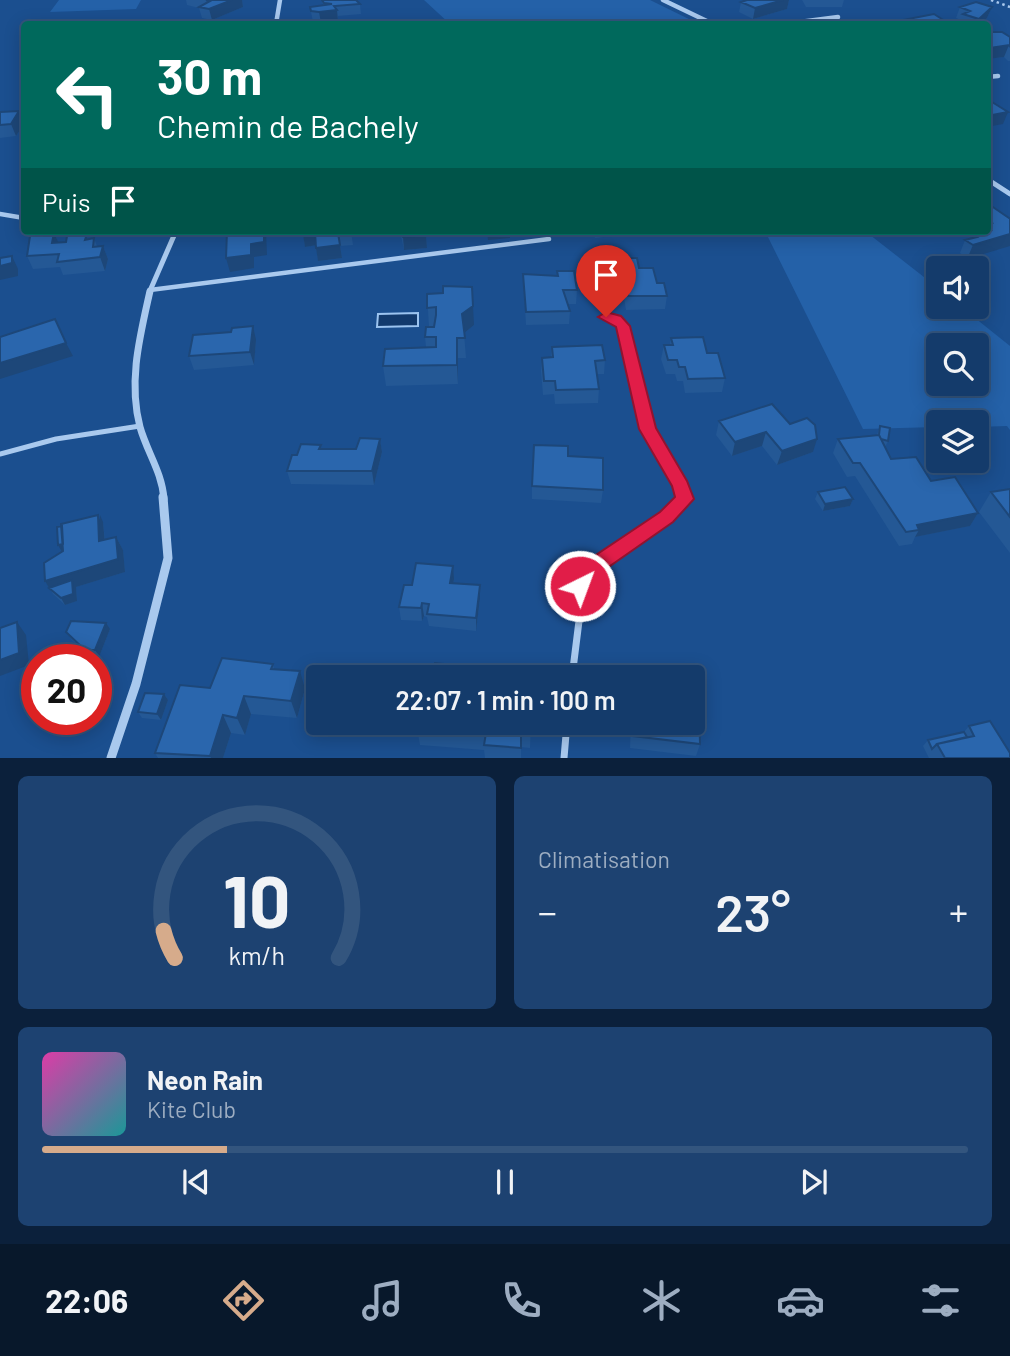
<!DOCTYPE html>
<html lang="fr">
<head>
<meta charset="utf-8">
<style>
  body { margin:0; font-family:Barlow,sans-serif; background:#1d4271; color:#f1f3f6; height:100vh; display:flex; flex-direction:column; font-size:26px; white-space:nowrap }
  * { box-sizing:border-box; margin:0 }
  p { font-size:23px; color:#9dadc1 }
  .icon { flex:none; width:38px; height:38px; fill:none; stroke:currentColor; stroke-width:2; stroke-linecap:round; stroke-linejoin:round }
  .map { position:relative; height:758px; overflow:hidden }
  .side { display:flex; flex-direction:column; gap:18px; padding:18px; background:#0b203b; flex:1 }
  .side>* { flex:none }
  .hud { position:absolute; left:21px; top:21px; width:970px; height:214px; border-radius:7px; box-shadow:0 4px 18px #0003,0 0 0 2px #33557e; background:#00695c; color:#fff; overflow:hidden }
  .buttons { position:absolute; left:926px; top:256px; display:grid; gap:14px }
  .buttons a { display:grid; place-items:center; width:63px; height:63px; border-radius:7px; background:#143b6b; box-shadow:0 4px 18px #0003,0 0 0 2px #33557e; font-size:35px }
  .speed { position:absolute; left:21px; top:644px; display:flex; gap:14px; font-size:35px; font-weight:700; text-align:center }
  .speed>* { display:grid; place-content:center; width:91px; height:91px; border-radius:50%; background:#143b6b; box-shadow:0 4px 18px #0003,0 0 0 2px #33557e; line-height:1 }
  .speed .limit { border:10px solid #d22; background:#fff; color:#111 }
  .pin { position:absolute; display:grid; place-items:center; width:60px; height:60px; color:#fff; margin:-72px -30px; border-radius:50% 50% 50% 0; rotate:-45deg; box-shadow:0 0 7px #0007 }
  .pin .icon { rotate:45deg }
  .me { position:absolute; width:77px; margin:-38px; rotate:42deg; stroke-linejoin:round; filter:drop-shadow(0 0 5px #0008) }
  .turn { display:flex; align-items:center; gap:24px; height:147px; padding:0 21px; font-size:32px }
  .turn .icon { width:91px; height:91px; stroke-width:2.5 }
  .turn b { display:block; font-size:49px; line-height:60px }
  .then { display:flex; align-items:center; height:66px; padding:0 21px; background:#0003; gap:14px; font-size:26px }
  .big { font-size:52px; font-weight:600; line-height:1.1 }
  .side .card { flex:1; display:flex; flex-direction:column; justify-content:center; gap:10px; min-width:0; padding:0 24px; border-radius:10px; background:#1d4271 }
  .side .dial { align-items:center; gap:0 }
  .dial svg { height:182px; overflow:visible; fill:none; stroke:#33557e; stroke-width:7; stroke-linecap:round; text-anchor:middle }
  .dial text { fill:#f1f3f6; stroke:none }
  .song { display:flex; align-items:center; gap:21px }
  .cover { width:84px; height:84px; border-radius:10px; background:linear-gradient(135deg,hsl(320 70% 55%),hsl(180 70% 35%)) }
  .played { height:7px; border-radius:4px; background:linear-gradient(90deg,#d6ab8b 20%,#33557e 20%) }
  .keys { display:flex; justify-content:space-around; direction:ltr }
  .heat { display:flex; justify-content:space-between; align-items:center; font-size:38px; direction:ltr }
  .side .tiles { flex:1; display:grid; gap:18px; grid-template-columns:1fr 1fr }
  .card:last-child { grid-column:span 2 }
  .trip { position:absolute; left:306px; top:665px; width:399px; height:70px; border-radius:7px; background:#143b6b; box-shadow:0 4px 18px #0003,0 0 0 2px #33557e; font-weight:600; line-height:70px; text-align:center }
  .dock { display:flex; height:112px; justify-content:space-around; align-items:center; background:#08182b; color:#9dadc1 }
  .dock .icon { width:49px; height:49px }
  .dock .selected { color:#d6ab8b }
  .dock b { font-size:32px; color:#f1f3f6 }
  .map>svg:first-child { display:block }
  .green { fill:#2461a8; fill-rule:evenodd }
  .water { fill:#123a6d; stroke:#9cc4f0; stroke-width:2 }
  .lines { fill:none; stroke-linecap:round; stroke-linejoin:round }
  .path { stroke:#a9c9ee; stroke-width:2.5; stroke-dasharray:2.5 3.5; stroke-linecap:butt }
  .lane-far2 { stroke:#a9c9ee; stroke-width:4.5 }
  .lane-far1 { stroke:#a9c9ee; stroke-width:5 }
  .lane { stroke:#a9c9ee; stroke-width:7 }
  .street-far3 { stroke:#a9c9ee; stroke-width:4.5 }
  .street-far2 { stroke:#a9c9ee; stroke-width:5 }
  .street-far1 { stroke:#a9c9ee; stroke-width:7 }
  .street { stroke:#a9c9ee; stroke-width:9 }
  .wall { fill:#245895 }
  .shaded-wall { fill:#1d4779 }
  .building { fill:#2a66ad; stroke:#1d4779; stroke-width:2 }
  .route { fill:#e11d48; stroke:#92132f; stroke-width:2 }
</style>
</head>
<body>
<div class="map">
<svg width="1010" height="758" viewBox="0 0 1010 758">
  <rect width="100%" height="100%" fill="#1b4f8f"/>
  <!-- green -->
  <path class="green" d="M 59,0 L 141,0 L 136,9 L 50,12 Z
    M 424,0 L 650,0 L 699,24 L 450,24 Z
    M 765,231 L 865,231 L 938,288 L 938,306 L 960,306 L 1010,346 L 1010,430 L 1007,426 L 977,427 L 976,422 L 938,422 L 938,427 L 863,429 ZM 938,345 L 976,345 L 976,383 L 938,383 Z"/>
  <!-- water -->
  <path class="water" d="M 418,313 L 418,326 L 377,327 L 378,314 Z"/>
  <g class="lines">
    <!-- path -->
    <path class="path" d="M 991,0 L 1010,7"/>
    <!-- lane-far2 -->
    <path class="lane-far2" d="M 0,214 L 24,218
      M 150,290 L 549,239"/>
    <!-- lane-far1 -->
    <path class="lane-far1" d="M 606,317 L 616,319 L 623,326 L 647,429 L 681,485 L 685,499
      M 0,454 L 56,439 L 140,426"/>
    <!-- lane -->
    <path class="lane" d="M 572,677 L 585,573 L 666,517 L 684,497
      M 564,758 L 567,723"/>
    <!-- street-far3 -->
    <path class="street-far3" d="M 663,0 L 713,24
      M 276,24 L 280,0
      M 784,24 L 838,17
      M 987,77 L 998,76"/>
    <!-- street-far2 -->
    <path class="street-far2" d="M 987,179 L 1010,194
      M 149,293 L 176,231"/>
    <!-- street-far1 -->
    <path class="street-far1" d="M 150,291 C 140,336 128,381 140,427 C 147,452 162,472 164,499"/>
    <!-- street -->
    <path class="street" d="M 111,758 L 136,684 L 168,558 L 163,497"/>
  </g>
  <!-- wall -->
  <path class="wall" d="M 186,0 L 242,0 L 243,7 L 212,20 L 202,18 L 199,8 L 187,5 Z
    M 322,0 L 360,4 L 361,14 L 338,16 L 338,21 L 321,23 L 313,22 L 310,7 L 323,5 Z
    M 747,0 L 789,0 L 787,9 L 753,19 L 739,12 L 741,2 Z
    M 802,0 L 844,0 L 842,7 L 806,7 Z
    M 960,7 L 992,7 L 987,18 L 981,24 L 959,24 L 961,20 L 956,18 Z
    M 987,32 L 1010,37 L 1010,61 L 1008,61 L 1004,57 L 987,59 Z
    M 19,111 L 24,124 L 16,136 L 0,138 L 0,112 Z
    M 987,203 L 1009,218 L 967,259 L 960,253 L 965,240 L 973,238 L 974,235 L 981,233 L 978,231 L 987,231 Z
    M 297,231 L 351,231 L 353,245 L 340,246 L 342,258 L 318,261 L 316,245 L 305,247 L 303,231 Z
    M 400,231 L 436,231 L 436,235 L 426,236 L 427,248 L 404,250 Z
    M 592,231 L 620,231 L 620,235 L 595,238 Z
    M 54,233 L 58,243 L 94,238 L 97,246 L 103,246 L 108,259 L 105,271 L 63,275 L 60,267 L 33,269 L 27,256 Z
    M 611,258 L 639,268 L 657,283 L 667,296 L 665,309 L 626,310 L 624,298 L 614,298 L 609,272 Z
    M 557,271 L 577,290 L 576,304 L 568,304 L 570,311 L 569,324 L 526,325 L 523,274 L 557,276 Z
    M 427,294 L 474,325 L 464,333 L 466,358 L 458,358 L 458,384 L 386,386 L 383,366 L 426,347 L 425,337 L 429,327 Z
    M 671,338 L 707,353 L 725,378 L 722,392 L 685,393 L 683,381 L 677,381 L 675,374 L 666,374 L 661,359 L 664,345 L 670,345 Z
    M 256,340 L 254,365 L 194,370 L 189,356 Z
    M 552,347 L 605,360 L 604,374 L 597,374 L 599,389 L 598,403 L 555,404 L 554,394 L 543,395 L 541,371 L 542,358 L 551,357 Z
    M 772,404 L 813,452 L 777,465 L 762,446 L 732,456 L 716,435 L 719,421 Z
    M 880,426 L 888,441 L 885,447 L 891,459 L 931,481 L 978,513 L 970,526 L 915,537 L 912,544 L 899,546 L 855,476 L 847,477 L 833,453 L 838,439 L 877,435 Z
    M 380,439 L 382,452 L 374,485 L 291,484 L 287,471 L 297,455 L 321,449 L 356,449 Z
    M 953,460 L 976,460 L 986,466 L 983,473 L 964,475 Z
    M 532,486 L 603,490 L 601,503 L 532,499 Z
    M 1010,489 L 1010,553 L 979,512 L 991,492 Z
    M 818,492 L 853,499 L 850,506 L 823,511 L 815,499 Z
    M 103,522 L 105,540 L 116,537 L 123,550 L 125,572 L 76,587 L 77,601 L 65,605 L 53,594 L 45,581 L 61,552 Z
    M 454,579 L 453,584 L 480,598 L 476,631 L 429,626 L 427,617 L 424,616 L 422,621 L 401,620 L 399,607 L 412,585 Z
    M 110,629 L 99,657 L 89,656 L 71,639 L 66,632 Z
    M 273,664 L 274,669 L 305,689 L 297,718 L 251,714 L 245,735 L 231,733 L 223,758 L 158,758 L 155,753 L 210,688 Z
    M 164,694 L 168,700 L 161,720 L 142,718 L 138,712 Z
    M 531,723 L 530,748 L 521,747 L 521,758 L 485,758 L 484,750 L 420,745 L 417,728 Z
    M 631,723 L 693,723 L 700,744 L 696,756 L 630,748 Z
    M 969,726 L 1010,758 L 929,758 L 923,746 L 928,740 L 964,732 Z"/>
  <!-- shaded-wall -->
  <path class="shaded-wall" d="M 232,0 L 242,0 L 243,7 L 212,20 L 209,9 Z
    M 783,0 L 789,0 L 787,9 L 753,19 L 755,8 Z
    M 992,7 L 987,18 L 981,24 L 977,24 L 979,19 Z
    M 337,10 L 338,21 L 321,23 L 319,12 Z
    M 1009,45 L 1004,57 L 987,59 L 990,48 Z
    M 19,111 L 24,124 L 16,136 L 11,124 Z
    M 1008,112 L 1003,124 L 987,127 L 987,116 Z
    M 264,231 L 266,231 L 267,255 L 254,257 L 254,268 L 230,272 L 226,258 L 251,244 Z
    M 424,231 L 436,231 L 436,235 L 426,236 L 427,248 L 404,250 L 403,237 Z
    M 487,231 L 510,231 L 510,238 L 488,240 Z
    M 315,232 L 317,245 L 305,247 L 303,234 Z
    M 54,233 L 60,246 L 52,243 Z
    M 338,233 L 342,258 L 318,261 L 316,248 Z
    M 1010,234 L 1010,246 L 967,259 L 973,245 Z
    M 103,246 L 108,259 L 105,271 L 100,257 Z
    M 12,256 L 18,269 L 18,276 L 0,280 L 0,266 Z
    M 473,306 L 474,325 L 463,334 L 462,314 Z
    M 253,326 L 256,340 L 254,365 L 250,352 Z
    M 457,338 L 458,358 L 458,384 L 457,365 Z
    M 66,343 L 73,356 L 0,379 L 0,363 Z
    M 766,432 L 762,446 L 732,456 L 735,442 Z
    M 380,439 L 382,452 L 374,485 L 372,471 Z
    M 817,439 L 813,452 L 777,465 L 782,451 Z
    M 853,499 L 850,506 L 823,511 L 825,504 Z
    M 978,513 L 970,526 L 915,537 L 919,530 L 917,525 Z
    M 98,515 L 100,520 L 100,515 L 103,522 L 106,555 L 70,550 L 62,552 L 58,545 Z
    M 116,537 L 123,550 L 125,572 L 76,587 L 77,601 L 65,605 L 61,598 L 49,588 L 45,581 Z
    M 453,566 L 454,579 L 451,596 L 450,583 Z
    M 480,585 L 480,598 L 476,631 L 476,618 Z
    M 422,603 L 424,616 L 422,621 L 421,608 Z
    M 17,622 L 26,635 L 29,665 L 0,676 L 0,660 Z
    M 106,623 L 110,629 L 99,657 L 95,650 Z
    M 300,671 L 305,689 L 297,718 L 291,701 Z
    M 164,694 L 168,700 L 161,720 L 157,714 Z
    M 244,696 L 251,714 L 245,735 L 237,718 Z
    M 223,715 L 231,733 L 223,758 L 211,758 L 210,756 Z"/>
  <!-- building -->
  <path class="building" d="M 206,0 L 232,0 L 209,9 L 199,7 L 210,1 Z
    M 322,0 L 356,0 L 360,4 L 334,6 L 337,10 L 319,12 L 311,11 L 310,7 L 332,4 L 324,3 Z
    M 747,0 L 783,0 L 755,8 L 741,2 Z
    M 976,2 L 992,7 L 979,19 L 963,14 L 970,11 L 960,7 Z
    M 934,14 L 948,23 L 939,24 L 895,24 L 906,22 L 903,20 Z
    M 823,21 L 833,24 L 820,24 Z
    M 987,32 L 1002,32 L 1010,37 L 1010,47 L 1009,45 L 990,48 L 987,45 L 987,39 L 989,37 L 987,35 Z
    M 992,102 L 1008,112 L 987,116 L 987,103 Z
    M 19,111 L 11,124 L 0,125 L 0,112 Z
    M 987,203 L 1009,218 L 1010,218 L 1010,234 L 973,245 L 965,240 L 977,237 L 974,235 L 991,230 L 987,227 L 987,225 L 992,223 L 987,220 Z
    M 227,231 L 264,231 L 264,242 L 251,244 L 251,255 L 226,258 Z
    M 303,231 L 351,231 L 351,232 L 338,233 L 340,245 L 316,248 L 315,232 L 303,234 Z
    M 401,231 L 425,231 L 426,235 L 403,237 Z
    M 54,233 L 52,243 L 66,242 L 67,236 L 87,234 L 85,240 L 94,238 L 93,247 L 103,246 L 100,257 L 57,262 L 59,254 L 27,256 L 30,236 Z
    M 12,256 L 12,263 L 0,266 L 0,258 Z
    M 611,258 L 637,258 L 639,268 L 653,268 L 657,283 L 664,283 L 667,296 L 628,296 L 626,284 L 616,284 Z
    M 557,271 L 574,271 L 577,290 L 563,290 L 570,311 L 526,312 L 523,274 L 558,276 Z
    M 443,286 L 472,287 L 473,306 L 462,314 L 465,338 L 457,338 L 457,365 L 383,366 L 385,349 L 436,347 L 436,337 L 425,337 L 426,327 L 434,327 L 436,315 L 436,307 L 427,308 L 427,294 L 443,293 Z
    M 55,319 L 66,343 L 0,363 L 0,337 Z
    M 253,326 L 250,352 L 189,356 L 193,335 L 231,332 L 232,328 Z
    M 703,337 L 707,353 L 718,353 L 725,378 L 688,379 L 685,367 L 679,367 L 677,360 L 668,360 L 664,345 L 673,345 L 671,338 Z
    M 602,345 L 605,360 L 595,361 L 599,389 L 556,390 L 555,381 L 544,381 L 542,358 L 553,357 L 552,347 Z
    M 772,404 L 790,424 L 807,418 L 815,425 L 817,439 L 782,451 L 766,432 L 735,442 L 719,421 Z
    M 880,426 L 890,428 L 888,441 L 881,439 L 879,435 Z
    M 879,435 L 891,459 L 916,457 L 931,481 L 955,477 L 978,513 L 917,525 L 919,530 L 906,532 L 860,463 L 853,463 L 838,439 Z
    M 360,438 L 380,439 L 372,471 L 287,471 L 292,455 L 297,455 L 301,444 L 321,445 L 319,449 L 356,449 Z
    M 534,445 L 568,446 L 568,456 L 603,458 L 603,490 L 532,486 Z
    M 976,452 L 986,466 L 967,468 L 962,460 L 976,460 Z
    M 845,487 L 853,499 L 825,504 L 818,492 Z
    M 1010,489 L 1010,517 L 991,492 Z
    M 98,515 L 99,541 L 116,537 L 118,559 L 45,581 L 44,563 L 63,551 L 61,524 Z
    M 62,526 L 63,544 L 58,545 L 57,527 Z
    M 416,563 L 453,566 L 450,583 L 480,585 L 476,618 L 427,614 L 429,604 L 422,603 L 421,608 L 399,607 L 404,585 L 412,585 Z
    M 72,580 L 73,594 L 61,598 L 49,588 Z
    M 71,621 L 106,623 L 95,650 L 85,650 L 66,632 Z
    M 17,622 L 19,653 L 0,660 L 0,628 Z
    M 222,658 L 273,664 L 271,669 L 300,671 L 291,701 L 244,696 L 237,718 L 223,715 L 210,756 L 155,753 L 180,685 L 210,688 Z
    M 435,663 L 498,670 L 497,677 L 434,677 Z
    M 145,693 L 164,694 L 157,714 L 138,712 Z
    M 693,700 L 699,700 L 700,744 L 633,736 L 633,723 L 693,723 Z
    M 990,721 L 1010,753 L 1010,758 L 945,758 L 937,744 L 974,736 L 969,726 Z
    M 418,723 L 531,723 L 530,731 L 521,729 L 521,748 L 484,745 L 486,733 L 417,728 Z
    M 964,732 L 967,737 L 937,744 L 932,749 L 928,740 Z"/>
  <!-- route -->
  <path class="route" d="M 606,312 L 621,316 L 630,326 L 656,428 L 687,481 L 694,499 L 673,522 L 593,578 L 587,592 L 580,595 L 574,592 L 571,586 L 578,567 L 660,512 L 675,497 L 672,486 L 639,429 L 616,327 L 598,317 Z"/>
</svg>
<div class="buttons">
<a><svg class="icon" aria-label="sound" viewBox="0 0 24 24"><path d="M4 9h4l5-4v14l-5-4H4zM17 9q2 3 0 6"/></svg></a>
<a><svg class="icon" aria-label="search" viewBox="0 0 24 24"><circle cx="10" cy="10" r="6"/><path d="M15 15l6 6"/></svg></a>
<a><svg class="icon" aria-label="layers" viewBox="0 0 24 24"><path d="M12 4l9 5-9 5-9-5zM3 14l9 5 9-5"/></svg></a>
</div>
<div class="speed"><div class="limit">20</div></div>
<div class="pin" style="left:606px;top:317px;background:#d93025"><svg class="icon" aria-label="arrive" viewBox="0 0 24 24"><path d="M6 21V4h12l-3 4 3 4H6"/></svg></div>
<svg class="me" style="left:580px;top:586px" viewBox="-20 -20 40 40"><circle r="17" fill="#e11d48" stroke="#fff" stroke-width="3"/><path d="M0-11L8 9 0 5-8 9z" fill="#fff"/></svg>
<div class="trip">22:07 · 1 min · 100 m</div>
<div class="hud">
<div class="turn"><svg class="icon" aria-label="left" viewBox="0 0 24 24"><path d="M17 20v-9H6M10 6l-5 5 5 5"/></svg><div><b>30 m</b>Chemin de Bachely</div></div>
<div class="then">Puis<svg class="icon" aria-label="arrive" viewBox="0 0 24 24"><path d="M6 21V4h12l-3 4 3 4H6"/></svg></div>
</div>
</div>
<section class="side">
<div class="tiles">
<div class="card dial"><svg viewBox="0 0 100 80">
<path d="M14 69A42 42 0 1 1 86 69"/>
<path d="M14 69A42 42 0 0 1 9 57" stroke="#d6ab8b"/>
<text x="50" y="56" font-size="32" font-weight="700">10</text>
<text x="50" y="72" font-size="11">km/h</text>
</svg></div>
<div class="card"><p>Climatisation</p>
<div class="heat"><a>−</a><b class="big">23°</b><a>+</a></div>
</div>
<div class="card">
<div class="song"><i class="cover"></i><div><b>Neon Rain</b><p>Kite Club</p></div></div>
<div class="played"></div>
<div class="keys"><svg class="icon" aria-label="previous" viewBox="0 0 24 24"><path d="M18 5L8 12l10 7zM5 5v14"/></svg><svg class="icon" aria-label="pause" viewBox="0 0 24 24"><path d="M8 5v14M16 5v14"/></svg><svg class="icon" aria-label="next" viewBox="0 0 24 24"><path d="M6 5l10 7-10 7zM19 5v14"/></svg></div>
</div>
</div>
</section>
<nav class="dock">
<b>22:06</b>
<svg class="icon selected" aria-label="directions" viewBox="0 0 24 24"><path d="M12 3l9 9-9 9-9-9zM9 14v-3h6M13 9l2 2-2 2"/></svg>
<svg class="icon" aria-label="music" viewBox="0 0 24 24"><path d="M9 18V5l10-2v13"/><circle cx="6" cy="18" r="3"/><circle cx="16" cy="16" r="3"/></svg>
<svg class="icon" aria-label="phone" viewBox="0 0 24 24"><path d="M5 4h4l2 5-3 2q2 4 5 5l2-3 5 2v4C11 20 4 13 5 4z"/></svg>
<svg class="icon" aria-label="climate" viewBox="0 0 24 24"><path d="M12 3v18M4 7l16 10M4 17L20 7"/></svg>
<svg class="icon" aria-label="car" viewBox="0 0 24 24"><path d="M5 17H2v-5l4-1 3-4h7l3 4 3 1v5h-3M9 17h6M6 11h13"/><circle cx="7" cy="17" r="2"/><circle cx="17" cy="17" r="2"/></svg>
<svg class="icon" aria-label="filters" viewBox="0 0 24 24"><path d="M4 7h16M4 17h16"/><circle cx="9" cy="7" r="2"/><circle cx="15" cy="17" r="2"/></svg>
</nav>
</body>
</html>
